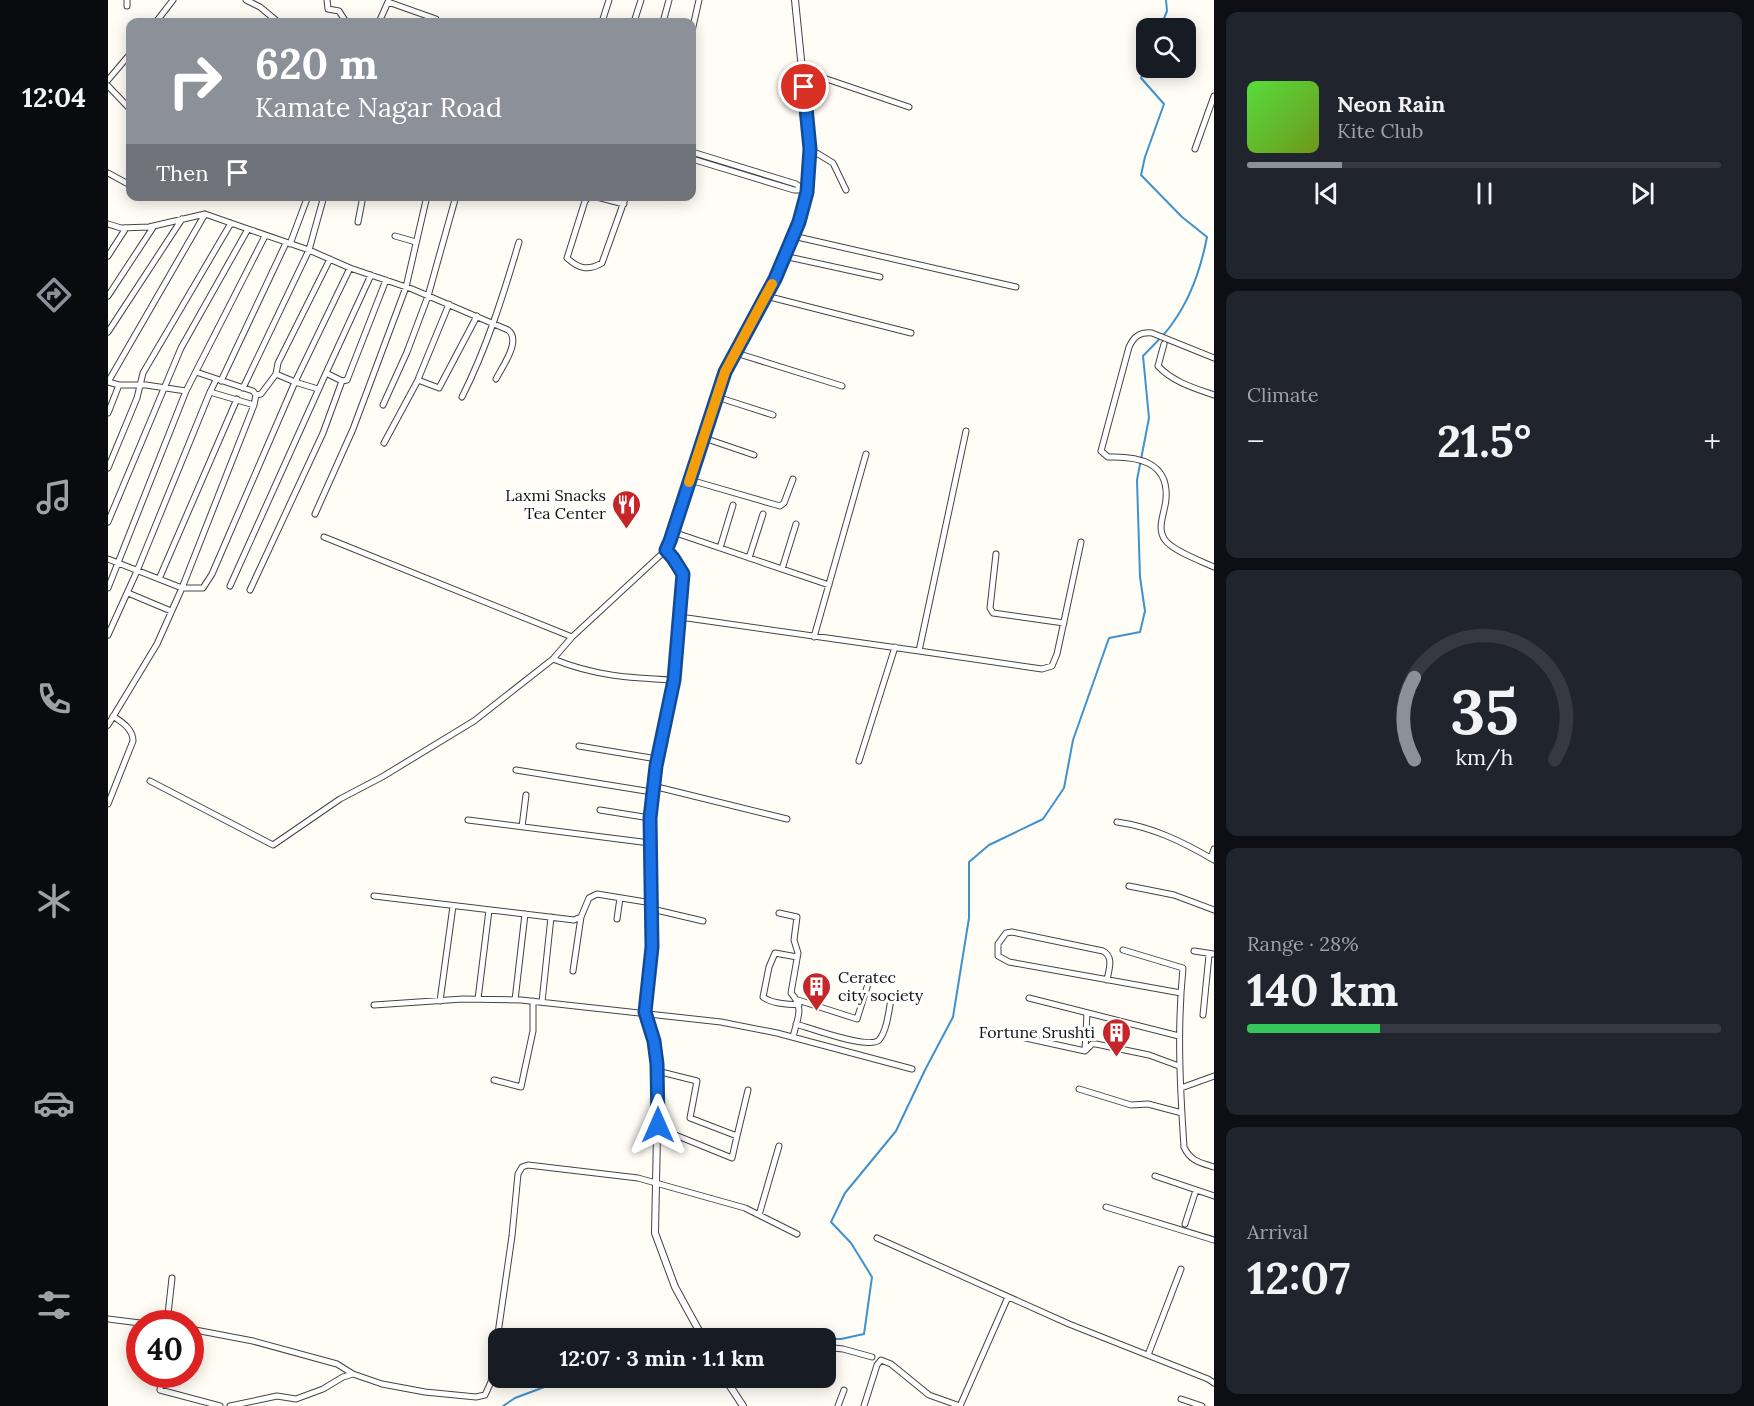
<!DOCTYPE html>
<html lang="en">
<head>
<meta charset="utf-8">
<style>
  body { margin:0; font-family:Lora,serif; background:#20242c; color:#f1f3f6; height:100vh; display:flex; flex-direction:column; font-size:22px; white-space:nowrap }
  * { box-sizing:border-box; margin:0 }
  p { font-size:20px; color:#9ea1a6 }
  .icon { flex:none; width:33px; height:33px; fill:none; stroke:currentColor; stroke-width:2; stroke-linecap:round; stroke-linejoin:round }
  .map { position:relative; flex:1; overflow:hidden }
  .sheet { display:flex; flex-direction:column; gap:12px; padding:12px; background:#0d0f14; width:540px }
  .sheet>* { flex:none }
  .hud { position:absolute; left:18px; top:18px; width:570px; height:183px; border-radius:12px; box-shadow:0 3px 15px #0003; background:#8c9099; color:#fff; overflow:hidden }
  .fabs { position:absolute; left:1028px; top:18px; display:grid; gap:12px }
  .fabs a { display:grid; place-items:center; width:60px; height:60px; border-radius:12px; background:#171b24; box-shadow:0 3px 15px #0003; font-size:30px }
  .speed { position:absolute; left:18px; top:1310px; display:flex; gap:12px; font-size:30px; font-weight:700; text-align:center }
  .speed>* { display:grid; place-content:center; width:78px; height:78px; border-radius:50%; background:#171b24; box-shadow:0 3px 15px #0003; line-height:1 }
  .speed .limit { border:9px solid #d22; background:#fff; color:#111 }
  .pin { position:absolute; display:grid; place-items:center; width:51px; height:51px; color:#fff; margin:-26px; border:3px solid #fff; border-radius:50%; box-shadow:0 2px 6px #0007 }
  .me { position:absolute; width:66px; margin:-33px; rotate:0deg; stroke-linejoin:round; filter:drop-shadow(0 0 4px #0008) }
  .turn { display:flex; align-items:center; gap:21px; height:126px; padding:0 30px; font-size:27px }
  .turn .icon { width:78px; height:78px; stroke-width:2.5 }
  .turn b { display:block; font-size:42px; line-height:51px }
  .then { display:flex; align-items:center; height:57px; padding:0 30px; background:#0003; gap:12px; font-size:22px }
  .big { font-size:45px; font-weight:700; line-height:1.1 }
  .sheet .card { flex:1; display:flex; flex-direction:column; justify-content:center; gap:9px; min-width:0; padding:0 21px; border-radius:12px; background:#20242c }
  .sheet .dial { align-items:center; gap:0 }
  .dial svg { height:156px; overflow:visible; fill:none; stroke:#363941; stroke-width:7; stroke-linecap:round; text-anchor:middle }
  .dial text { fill:#f1f3f6; stroke:none }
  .song { display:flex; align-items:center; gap:18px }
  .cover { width:72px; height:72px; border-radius:9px; background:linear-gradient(135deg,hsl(110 70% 55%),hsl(80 70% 35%)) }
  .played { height:6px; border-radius:3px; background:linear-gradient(90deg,#8c9099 20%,#363941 20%) }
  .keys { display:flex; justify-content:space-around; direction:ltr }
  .heat { display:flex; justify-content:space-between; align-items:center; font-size:33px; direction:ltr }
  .charge { height:9px; border-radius:4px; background:linear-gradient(90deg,#34c759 28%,#363941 0) }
  .trip { position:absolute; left:380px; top:1328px; width:348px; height:60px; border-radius:12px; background:#171b24; box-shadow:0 3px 15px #0003; font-weight:700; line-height:60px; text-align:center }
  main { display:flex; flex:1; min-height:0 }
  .dock { display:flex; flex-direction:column; width:108px; justify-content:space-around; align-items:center; background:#090b0e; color:#9ea1a6 }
  .dock .icon { width:42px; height:42px }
  .dock .selected { color:#8c9099 }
  .dock b { font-size:27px; color:#f1f3f6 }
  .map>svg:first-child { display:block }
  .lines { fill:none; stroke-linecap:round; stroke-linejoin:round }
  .stream { stroke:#3f92cf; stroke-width:2 }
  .minor-casing { stroke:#444; stroke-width:7 }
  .tertiary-casing { stroke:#444; stroke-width:8 }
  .minor { stroke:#fff; stroke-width:5 }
  .tertiary { stroke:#fff; stroke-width:6 }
  .route-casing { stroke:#114b97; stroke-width:15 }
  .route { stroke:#1a73e8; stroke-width:10 }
  .slow { stroke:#f59e0b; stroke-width:10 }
  .labels { text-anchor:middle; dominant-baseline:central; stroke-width:6; stroke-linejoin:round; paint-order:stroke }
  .poi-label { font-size:16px; fill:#111; stroke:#fff; text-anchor:end }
</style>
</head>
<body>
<main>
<nav class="dock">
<b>12:04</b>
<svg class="icon selected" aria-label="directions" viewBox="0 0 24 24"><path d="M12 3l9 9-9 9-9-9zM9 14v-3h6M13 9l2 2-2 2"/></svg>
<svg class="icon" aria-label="music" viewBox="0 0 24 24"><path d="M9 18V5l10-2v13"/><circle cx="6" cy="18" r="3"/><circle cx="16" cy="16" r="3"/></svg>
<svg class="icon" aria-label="phone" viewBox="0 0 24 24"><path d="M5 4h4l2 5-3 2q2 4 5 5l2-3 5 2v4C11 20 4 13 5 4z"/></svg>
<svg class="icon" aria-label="climate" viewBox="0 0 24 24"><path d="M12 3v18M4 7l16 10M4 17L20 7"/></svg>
<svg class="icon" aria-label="car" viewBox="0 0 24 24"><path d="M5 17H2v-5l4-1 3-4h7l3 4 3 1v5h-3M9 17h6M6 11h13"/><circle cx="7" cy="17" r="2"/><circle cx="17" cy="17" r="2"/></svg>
<svg class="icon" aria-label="filters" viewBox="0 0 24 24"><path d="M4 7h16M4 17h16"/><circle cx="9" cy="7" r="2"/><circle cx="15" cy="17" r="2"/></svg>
</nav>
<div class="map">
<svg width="1106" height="1406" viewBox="0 0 1106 1406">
  <rect width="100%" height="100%" fill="#fffdf5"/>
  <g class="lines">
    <!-- stream -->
    <path class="stream" d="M 1052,28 L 1059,11 L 1058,0
      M 600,1337 L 618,1332 L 685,1338
      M 717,1339 L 733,1339 L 756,1334 L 764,1277 L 743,1243 L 723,1222 L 737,1193 L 788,1131 L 817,1070 L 845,1017 L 861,918 L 861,862 L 881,845 L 935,819 L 956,788 L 965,740 L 1001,638 L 1032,632 L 1037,611 L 1032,577 L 1029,480 L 1041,418 L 1035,356 C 1044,346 1056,336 1064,324 C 1083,298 1093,268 1099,237 L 1074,217 L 1033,175 L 1037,157 L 1056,104 L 1033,78 L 1038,66
      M 395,1406 L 407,1398 L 463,1377"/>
    <defs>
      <path id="minor" d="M 19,0 L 19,6
        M 138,0 L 152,7 L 170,22
        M 219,0 L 220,9 L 231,11 L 238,22
        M 48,22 L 65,0
        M 271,22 L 280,2 L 328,19 L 329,22
        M 494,22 L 501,0
        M 526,22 L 533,0
        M 555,22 L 561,0
        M 584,31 L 591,0
        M 695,71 L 801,107
        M 0,80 L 22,54
        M 0,86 L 22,109
        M 702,149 L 725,163 L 738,190
        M 1087,149 L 1106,96
        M 584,152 L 688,184 L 699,192
        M 584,159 L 686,190 L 693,190
        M 0,173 L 22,185
        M 481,196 L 477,201 L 459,258 C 471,269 480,271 494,263 L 518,196
        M 485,196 L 516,204
        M 97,214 L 0,382 L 11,385 L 38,385 L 78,391 L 157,236
        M 250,222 L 255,196
        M 0,224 L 13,228 L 41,227 L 97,214 L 140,229
        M 287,236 L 308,242
        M 685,236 L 908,287
        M 182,244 L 200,196
        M 0,256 L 18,228
        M 676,256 L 772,277
        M 222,259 L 170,363 L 168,374 L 187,382 L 242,268
        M 0,296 L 46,226
        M 658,296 L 803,333
        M 341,304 L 311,377 L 310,380 L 331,388 L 369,316
        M 0,332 L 74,219
        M 1056,344 L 1050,366 C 1065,382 1086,388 1106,395
        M 628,353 L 734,386
        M 1106,358 L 1044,333 C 1032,332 1026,336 1021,347 L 993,451 L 1000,457 C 1030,456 1061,462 1058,499 C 1057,513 1048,528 1057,540 C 1065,551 1093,561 1106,567
        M 108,380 L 102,392 L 146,405
        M 113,381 L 178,243
        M 234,381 L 239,380 L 278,280
        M 135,388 L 201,250 L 216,196
        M 148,395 L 153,394 L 168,374
        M 354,397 C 379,347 395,296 411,242
        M 609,397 L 665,415
        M 275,405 L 299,352 L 320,296 L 348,196
        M 0,413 L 11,385
        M 596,438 L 646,455
        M 276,443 L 310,380
        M 0,468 L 29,398 L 35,373 L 123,223
        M 582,480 L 672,506 L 676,503 L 685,479
        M 207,514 L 245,429 L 298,287 L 319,196
        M 0,522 L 73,348 L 140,229 L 201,250 L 242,268 L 304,289 L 400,330 C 414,340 394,367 388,379
        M 565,532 L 721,585
        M 216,537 L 464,637
        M 612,548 L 625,505
        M 888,554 L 882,608 L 885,613 L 956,623
        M 641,558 L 655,514
        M 0,559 L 74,588 L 95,588 L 104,574 L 187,382 L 210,389
        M 674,569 L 688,524
        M 51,579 L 129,399
        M 122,586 L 218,373
        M 0,588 L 78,391
        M 142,590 L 215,433 L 234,381 L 218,373 L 263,275
        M 20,593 L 63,611
        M 572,617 L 811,651 L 858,431
        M 0,635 L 29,571 L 102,392
        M 706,637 L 758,454
        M 811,651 L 934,669 L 944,666 L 949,654 L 973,542
        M 445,659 C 487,676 521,678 566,680
        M 0,725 L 49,644 L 74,588 L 146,405 L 148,395 L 145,391 L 88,372
        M 471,746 L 549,759
        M 751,761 L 787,647
        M 408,770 L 544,792
        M 42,781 L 165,845 L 232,799 L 274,777 L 366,721 L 445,659 L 464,637 L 558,550
        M 545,786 L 679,819
        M 0,804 L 25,741 C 25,729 15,723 5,716
        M 492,810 L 542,818
        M 360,820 L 542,843
        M 1009,822 C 1045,827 1075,842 1106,860
        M 414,827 L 418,795
        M 1103,858 L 1106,849
        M 1021,886 L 1066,895 L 1106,910
        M 266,896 L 466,920 L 473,917 L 481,898 L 489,894 L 544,903
        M 544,909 L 595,921
        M 671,913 L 689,917 L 686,940 L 690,953 L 683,993 C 697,1008 689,1019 685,1037
        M 509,919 L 512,898
        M 1015,950 L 1075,968 C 1069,1028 1072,1087 1076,1147 C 1082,1161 1093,1163 1106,1167
        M 1086,951 L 1106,954
        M 689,957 L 667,953 L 661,967 L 655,997 C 664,1004 680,1004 691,1005
        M 465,971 L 473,917
        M 999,980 C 1001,969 1006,957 995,951 L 904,932 L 898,933 L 890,944 L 890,956 L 901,962 L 1073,993
        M 921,998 L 1071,1036
        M 370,999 L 381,910
        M 407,1000 L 417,914
        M 690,1000 L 749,1019 L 760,984
        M 332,1001 L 345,906
        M 434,1002 L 443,917
        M 266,1005 L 355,999 L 413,1000 L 613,1022 L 669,1033 L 804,1069
        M 1095,1015 L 1101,955
        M 688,1024 C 702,1028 761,1050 771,1040 C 780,1029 781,1007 784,994
        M 886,1031 L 977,1051 L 984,1044 L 988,1044 L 1041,1055 L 1071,1066
        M 977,1050 L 979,1013
        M 549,1071 L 589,1081 L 582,1118 L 629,1136 L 640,1090
        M 386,1080 L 413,1087 L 425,1031 L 425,1001
        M 1073,1088 L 1106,1076
        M 971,1089 L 1023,1105 L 1040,1104 L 1074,1113
        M 550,1128 L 624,1158 L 629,1136
        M 1047,1176 L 1106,1196
        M 998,1207 L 1106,1240
        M 651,1215 L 671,1146
        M 1077,1224 L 1088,1190
        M 769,1238 L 961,1324 L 1100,1379 L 1106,1383
        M 0,1319 L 32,1323
        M 59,1323 L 64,1278
        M 82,1329 L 145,1341 L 229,1364 L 245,1374
        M 717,1347 L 735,1349 L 764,1357
        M 1040,1355 L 1073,1269
        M 54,1374 L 52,1390 L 112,1406
        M 1073,1399 L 1094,1406
        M 122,1406 L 169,1396 L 188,1399 L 215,1389 L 235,1377 L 245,1374 L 274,1384 L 317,1392 L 368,1397 L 377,1395 L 383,1382 L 404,1236 L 410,1174 L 414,1167 L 420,1165 L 530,1178 L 637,1208 L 689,1234
        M 730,1406 L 736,1390
        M 756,1406 L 769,1365 L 773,1360 L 783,1364 L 821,1395 L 852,1406
        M 852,1406 L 900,1297"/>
      <path id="tertiary" d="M 595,1338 L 567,1287 L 547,1233 L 550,1083 L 546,1041 L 537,1012 L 544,947 L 542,818 L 548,766 L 566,680 L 575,574 L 565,558 L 558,550 L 562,541 L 617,373 L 667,278 L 691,222 L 699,192 L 702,149 L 687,0
        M 616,1377 L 635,1406"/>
    </defs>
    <!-- minor casing -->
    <use href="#minor" class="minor-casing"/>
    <!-- tertiary casing -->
    <use href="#tertiary" class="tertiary-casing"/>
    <!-- minor -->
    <use href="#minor" class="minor"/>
    <!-- tertiary -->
    <use href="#tertiary" class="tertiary"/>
  </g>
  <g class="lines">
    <defs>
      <path id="route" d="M 550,1125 L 549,1064 L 546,1041 L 537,1012 L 544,947 L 542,818 L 548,766 L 566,680 L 575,574 L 565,558 L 558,550 L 562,541 L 617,372 L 667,279 L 691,222 L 699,192 L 702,149 L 696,87"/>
    </defs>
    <!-- route casing -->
    <use href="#route" class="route-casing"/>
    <!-- route -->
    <use href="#route" class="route"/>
    <!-- slow -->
    <path class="slow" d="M 581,482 L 617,372 L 664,284"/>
  </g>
  <!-- icons -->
  <defs>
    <symbol id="restaurant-pin" viewBox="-11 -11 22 30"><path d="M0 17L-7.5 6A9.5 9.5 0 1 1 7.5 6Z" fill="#c4262a" stroke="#fff"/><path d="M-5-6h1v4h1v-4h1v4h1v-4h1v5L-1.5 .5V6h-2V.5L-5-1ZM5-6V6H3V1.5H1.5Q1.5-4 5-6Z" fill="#fff"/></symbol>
    <symbol id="building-pin" viewBox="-11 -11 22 30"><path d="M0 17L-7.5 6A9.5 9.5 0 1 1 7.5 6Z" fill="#c4262a" stroke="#fff"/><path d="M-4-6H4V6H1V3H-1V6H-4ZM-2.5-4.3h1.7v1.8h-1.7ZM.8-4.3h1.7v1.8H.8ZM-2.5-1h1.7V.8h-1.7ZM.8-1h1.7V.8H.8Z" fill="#fff"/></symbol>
  </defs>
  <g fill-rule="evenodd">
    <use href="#restaurant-pin" x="502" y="488" width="33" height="45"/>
    <use href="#building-pin" x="692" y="970" width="33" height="45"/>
    <use href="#building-pin" x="992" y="1016" width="33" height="45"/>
  </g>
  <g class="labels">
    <!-- poi labels -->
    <g class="poi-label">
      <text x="498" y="495">Laxmi Snacks<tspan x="498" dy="18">Tea Center</tspan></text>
      <text x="730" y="977" text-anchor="start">Ceratec<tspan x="730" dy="18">city society</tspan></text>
      <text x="987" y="1032">Fortune Srushti</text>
    </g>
  </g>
</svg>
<div class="fabs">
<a><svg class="icon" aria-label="search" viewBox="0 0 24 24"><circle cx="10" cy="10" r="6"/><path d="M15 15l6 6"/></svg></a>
</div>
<div class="speed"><div class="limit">40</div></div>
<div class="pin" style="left:696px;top:87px;background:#d93025"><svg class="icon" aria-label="arrive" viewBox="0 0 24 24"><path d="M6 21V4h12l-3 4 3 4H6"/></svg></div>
<svg class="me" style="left:550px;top:1125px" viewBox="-20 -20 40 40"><path d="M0-17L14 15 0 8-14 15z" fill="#1a73e8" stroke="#fff" stroke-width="4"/></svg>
<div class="trip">12:07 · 3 min · 1.1 km</div>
<div class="hud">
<div class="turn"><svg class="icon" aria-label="right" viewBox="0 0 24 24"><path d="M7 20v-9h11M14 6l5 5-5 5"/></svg><div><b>620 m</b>Kamate Nagar Road</div></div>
<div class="then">Then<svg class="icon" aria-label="arrive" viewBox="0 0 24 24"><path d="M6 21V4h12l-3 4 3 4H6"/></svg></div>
</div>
</div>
<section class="sheet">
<div class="card">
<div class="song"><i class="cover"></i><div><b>Neon Rain</b><p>Kite Club</p></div></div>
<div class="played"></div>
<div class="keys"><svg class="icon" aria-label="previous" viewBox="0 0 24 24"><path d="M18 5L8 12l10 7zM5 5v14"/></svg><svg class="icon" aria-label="pause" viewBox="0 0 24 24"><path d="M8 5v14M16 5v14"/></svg><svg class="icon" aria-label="next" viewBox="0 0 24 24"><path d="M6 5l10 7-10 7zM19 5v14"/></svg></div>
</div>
<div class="card"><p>Climate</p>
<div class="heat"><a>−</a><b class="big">21.5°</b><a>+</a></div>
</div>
<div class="card dial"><svg viewBox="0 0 100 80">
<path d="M14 69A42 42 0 1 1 86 69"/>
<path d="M14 69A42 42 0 0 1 14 27" stroke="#8c9099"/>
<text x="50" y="56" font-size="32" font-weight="700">35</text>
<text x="50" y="72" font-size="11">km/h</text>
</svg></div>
<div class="card"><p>Range · 28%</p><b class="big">140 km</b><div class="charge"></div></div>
<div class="card"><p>Arrival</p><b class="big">12:07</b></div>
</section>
</main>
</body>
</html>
